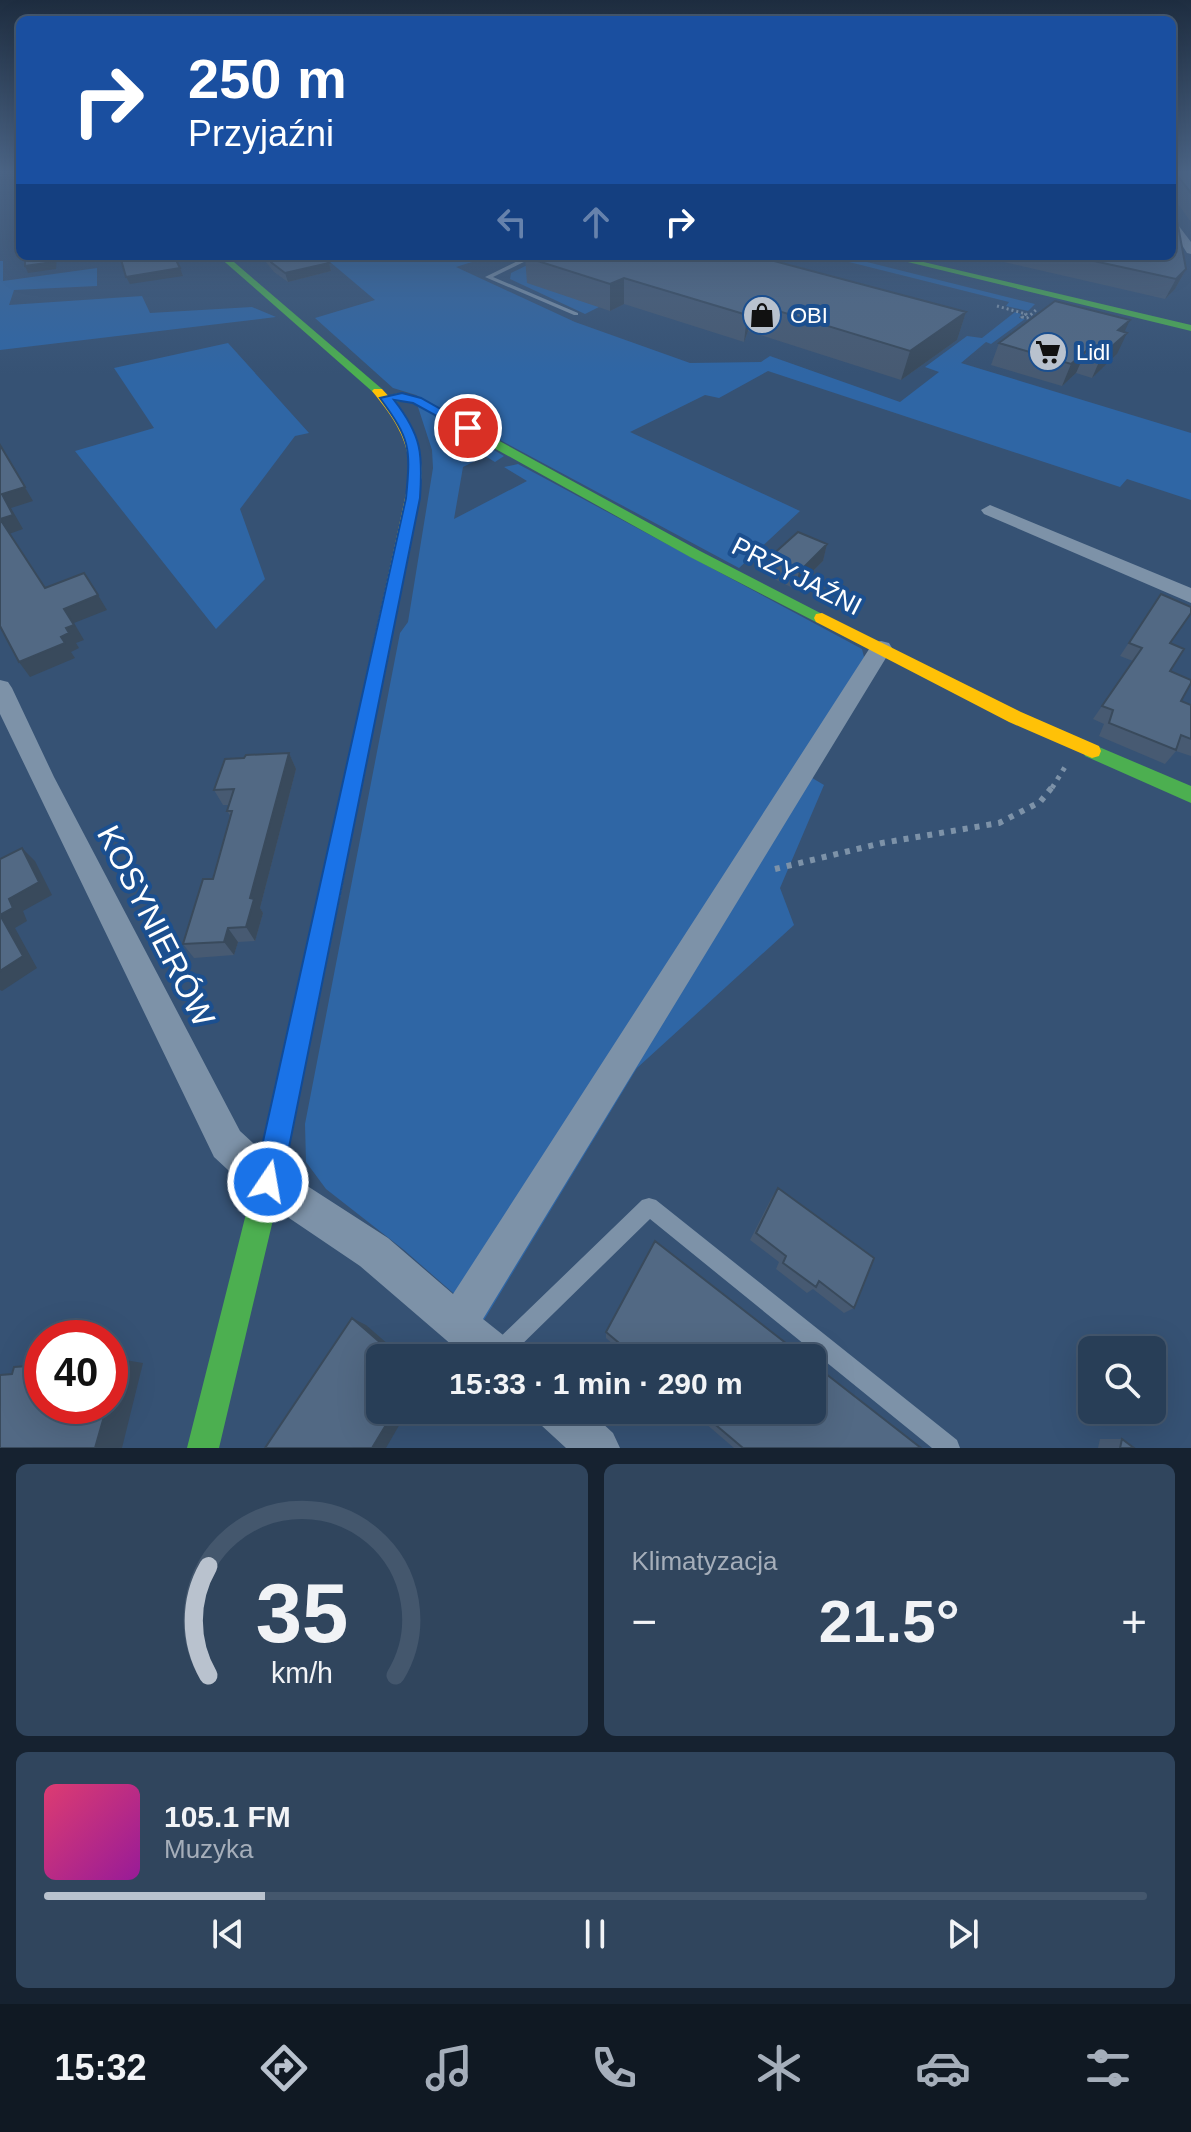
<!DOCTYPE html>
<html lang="pl">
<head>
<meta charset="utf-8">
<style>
  body { margin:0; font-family:Helvetica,sans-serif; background:#30455d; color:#f1f3f6; height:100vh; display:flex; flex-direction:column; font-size:30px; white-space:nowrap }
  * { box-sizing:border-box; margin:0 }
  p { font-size:26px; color:#a5aeba }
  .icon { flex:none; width:44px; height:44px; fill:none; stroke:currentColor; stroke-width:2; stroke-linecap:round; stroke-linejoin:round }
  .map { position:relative; height:1448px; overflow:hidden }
  .panel { display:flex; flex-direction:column; gap:16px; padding:16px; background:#162230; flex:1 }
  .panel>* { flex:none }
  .top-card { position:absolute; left:16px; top:16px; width:1160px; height:244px; border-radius:12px; box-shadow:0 8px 32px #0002,0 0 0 2px #44576d; background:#1a4fa0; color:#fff; overflow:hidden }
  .controls { position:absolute; left:1078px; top:1336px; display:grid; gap:16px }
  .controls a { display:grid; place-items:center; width:88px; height:88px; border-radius:12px; background:#283e57; box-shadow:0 8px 32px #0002,0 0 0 2px #44576d; font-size:40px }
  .speed { position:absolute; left:24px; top:1320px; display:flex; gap:16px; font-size:40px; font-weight:700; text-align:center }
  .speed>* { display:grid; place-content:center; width:104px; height:104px; border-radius:50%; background:#283e57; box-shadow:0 8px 32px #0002,0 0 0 2px #44576d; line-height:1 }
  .speed .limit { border:12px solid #d22; background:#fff; color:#111 }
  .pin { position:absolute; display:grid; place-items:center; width:68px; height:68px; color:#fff; margin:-34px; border:4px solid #fff; border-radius:50%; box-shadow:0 2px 8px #0007 }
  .me { position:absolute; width:88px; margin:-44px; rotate:12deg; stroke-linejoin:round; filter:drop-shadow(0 0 6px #0008) }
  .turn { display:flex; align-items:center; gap:28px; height:168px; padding:0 40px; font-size:36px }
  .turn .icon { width:104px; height:104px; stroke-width:2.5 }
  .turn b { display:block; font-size:56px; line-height:68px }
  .lanes { display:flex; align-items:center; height:76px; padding:0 40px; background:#0003; justify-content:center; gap:40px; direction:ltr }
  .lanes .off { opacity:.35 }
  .big { font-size:60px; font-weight:600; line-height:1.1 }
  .panel .tile { flex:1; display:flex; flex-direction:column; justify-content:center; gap:12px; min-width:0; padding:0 28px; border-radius:12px; background:#30455d }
  .panel .dial { align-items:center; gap:0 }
  .dial svg { height:208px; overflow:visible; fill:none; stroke:#44576d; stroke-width:7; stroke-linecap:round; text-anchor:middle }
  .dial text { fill:#f1f3f6; stroke:none }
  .song { display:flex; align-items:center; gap:24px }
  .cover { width:96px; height:96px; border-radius:12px; background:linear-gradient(135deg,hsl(340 70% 55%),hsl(300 70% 35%)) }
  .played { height:8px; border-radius:4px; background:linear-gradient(90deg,#b9c2ce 20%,#44576d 20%) }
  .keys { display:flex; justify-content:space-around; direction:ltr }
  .heat { display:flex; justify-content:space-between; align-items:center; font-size:44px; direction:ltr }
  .panel .tiles { flex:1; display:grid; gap:16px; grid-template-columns:1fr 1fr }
  .tile:last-child { grid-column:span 2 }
  .trip { position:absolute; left:366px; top:1344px; width:460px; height:80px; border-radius:12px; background:#283e57; box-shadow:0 8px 32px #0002,0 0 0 2px #44576d; font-weight:600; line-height:80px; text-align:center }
  .menu { display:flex; height:128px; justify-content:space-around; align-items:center; background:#101923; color:#a5aeba }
  .menu .icon { width:56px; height:56px }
  .menu .current { color:#b9c2ce }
  .menu b { font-size:36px; color:#f1f3f6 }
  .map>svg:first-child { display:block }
  .green { fill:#2f66a5 }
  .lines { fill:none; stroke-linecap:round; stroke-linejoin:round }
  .path-far3 { stroke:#7d92a8; stroke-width:2; stroke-dasharray:2 3; stroke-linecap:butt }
  .path-far2 { stroke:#7d92a8; stroke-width:3; stroke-dasharray:2 3; stroke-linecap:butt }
  .path-far1 { stroke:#7d92a8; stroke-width:5; stroke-dasharray:4 6; stroke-linecap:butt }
  .path { stroke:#7d92a8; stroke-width:6; stroke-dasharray:5 7; stroke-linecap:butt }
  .lane { fill:#7d92a8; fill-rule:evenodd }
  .street { fill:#7d92a8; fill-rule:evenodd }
  .fast { fill:#4caf50; fill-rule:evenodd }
  .slow { fill:#ffc107; fill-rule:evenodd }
  .wall { fill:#475a72 }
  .shaded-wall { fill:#394a5c }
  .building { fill:#526984; stroke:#394a5c; stroke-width:2 }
  .route { fill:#1a73e8; stroke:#114b97; stroke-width:2 }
  .labels { text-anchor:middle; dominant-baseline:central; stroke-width:8; stroke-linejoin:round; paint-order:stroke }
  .far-poi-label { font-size:22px; fill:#fff; stroke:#1b4f8f; text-anchor:start }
  .street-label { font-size:26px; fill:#fff; stroke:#1b4f8f }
  .near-street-label { font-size:32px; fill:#fff; stroke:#1b4f8f }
</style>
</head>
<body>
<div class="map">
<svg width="1191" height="1448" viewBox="0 0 1191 1448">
  <rect width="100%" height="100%" fill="#365274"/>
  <!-- green -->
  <path class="green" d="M 323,256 L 521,256 L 507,261 L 488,257 L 456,267 L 575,322 L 690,363 L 761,362 L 770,356 L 900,402 L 939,372 L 925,367 L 967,336 L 982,338 L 1015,312 L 1021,314 L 1019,318 L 1025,319 L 991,344 L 986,342 L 961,363 L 1191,433 L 1191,500 L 1127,479 L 1120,487 L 768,371 L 719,398 L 705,395 L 630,432 L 800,511 L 739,568 L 416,395 L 393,388 L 315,318 L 375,300 Z
    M 546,256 L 599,307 L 585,314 L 510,279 L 511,273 Z
    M 843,256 L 1035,304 L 1028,311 L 1006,306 L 1009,302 L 829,257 Z
    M 0,261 L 3,261 L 3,281 L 97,268 L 97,286 L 14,290 L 9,305 L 142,296 L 150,313 L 252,307 L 276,317 L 0,350 Z
    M 228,343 L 309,433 L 295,436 L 240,509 L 265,579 L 216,629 L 75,451 L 154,428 L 114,368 Z
    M 417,404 L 504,456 L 495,462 L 485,456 L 463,467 L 454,519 L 527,481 L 504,467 L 518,464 L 862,649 L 865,661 L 797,769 L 824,785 L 780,888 L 794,925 L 637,1068 L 484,1320 L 404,1250 L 326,1189 L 306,1162 L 305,1124 L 400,633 L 408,622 L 433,468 L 432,450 Z"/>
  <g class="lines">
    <!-- path-far3 -->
    <path class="path-far3" d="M 849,256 L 868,260
      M 825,258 L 828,256"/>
    <!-- path-far2 -->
    <path class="path-far2" d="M 997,306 L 1026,314 L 1022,317 L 1027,318 L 1036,310"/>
    <!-- path-far1 -->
    <path class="path-far1" d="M 1052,788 L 1065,767"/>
    <!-- path -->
    <path class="path" d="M 775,869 L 882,843 L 999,823 L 1040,802 L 1053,786"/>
    <!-- lane -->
    <path class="lane" d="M 528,256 L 536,256 L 493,277 L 578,313 L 578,315 L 574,315 L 485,277 Z
      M 649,1198 L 656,1200 L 957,1440 L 960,1448 L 932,1448 L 650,1219 L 508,1358 L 491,1358 L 489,1352 L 492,1345 L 642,1200 Z"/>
    <!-- street -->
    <path class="street" d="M 1172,217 L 1191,242 L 1191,254 L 1187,253 L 1172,229 Z
      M 990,505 L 1191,588 L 1191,603 L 984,514 L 981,510 Z
      M 881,641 L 889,643 L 892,648 L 483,1319 L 513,1343 L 519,1358 L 467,1358 L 360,1266 L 255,1195 L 214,1157 L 0,714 L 0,680 L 8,682 L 12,688 L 54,777 L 240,1131 L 281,1169 L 388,1238 L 453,1294 L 873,643 Z
      M 535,1410 L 588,1410 L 613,1433 L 620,1448 L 566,1448 L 541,1425 Z"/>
    <!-- fast -->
    <path class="fast" d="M 218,256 L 227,256 L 382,389 L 382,393 L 374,393 Z
      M 883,256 L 898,256 L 1191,325 L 1191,331 Z
      M 399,393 L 421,398 L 700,551 L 830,618 L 822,623 L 816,622 L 690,557 L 413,403 C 403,400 386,403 379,398 Z
      M 1092,744 L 1191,786 L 1191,803 L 1085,756 L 1083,751 L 1085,746 Z
      M 329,887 L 337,890 L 340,897 L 282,1182 L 219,1448 L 187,1448 L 254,1182 L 318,897 L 321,890 Z"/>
    <!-- slow -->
    <path class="slow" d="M 374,389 L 382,389 C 406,414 421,440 422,475 L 340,897 L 337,904 L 329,907 L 321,904 L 318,897 L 410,475 C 409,439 394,418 372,391 Z
      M 822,613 L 1021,712 L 1099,746 L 1101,751 L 1099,756 L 1092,758 L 1009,722 L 816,622 L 814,618 L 816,614 Z"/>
  </g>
  <!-- wall -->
  <path class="wall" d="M 1172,171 L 1191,171 L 1191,222 L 1173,197 L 1186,269 L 1175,289 L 1165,299 L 978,256 L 1172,256 Z
    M 261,256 L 322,256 L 329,263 L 331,271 L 288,282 L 274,272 Z
    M 525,257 L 776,261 L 966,312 L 957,340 L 901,380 L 748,331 L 744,342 L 624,304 L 610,311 L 527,283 Z
    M 1125,332 L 1117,354 L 1092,378 L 1076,373 L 1062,386 L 991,365 L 999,343 Z
    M 827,544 L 823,561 L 795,589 L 766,575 L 769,558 Z
    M 1161,594 L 1170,643 L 1170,671 L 1181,701 L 1191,705 L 1191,756 L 1176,751 L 1165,764 L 1099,736 L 1104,724 L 1093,719 L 1133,661 L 1120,656 Z
    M 289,753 L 296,769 L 260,908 L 263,913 L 255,941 L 238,942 L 234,955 L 194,958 L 183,944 L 213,879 L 231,817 L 227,811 L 229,805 L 223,805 L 214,790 L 244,758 Z
    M 778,1188 L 854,1308 L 844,1313 L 813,1289 L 807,1293 L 776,1269 L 779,1262 L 750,1240 L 772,1197 Z
    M 606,1332 L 805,1358 L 629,1358 L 606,1338 Z
    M 690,1410 L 812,1410 L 921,1448 L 734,1448 Z
    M 1100,1439 L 1122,1439 L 1134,1448 L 1098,1448 Z"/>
  <!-- shaded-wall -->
  <path class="shaded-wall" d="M 53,256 L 57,256 L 56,269 L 28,273 L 25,266 Z
    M 329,263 L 331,271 L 288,282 L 285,273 Z
    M 180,268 L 183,276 L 130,284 L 126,277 Z
    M 1186,269 L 1175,289 L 1165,299 L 1176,279 Z
    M 624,278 L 624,304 L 610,311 L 610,284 Z
    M 752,303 L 748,331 L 744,342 L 747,315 Z
    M 966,312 L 957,340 L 901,380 L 910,351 Z
    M 1130,320 L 1122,337 L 1127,333 L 1117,354 L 1092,378 L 1102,355 L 1118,330 Z
    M 1086,351 L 1076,373 L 1062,386 L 1071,364 Z
    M 0,445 L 33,501 L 11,508 L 23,529 L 9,534 L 0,519 L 2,494 Z
    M 827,544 L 823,561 L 795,589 L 799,572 Z
    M 98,595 L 107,610 L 74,623 L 84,640 L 76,643 L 79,648 L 71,652 L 61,637 L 66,628 L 64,609 Z
    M 65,643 L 75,658 L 30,677 L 19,662 Z
    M 289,753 L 296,769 L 260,908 L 263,913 L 255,941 L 246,927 L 250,898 Z
    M 22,848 L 35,861 L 52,895 L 23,911 L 27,921 L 15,928 L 37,968 L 2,991 L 0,990 L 0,915 L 9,899 Z
    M 228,928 L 238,942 L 234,955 L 224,942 Z
    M 352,1318 L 366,1325 L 404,1358 L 398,1358 Z
    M 119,1359 L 143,1363 L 122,1448 L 95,1448 L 107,1406 L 110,1406 L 110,1394 Z
    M 395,1410 L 408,1410 L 386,1448 L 372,1448 Z"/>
  <!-- building -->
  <path class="building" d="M 1174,171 L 1191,171 L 1191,193 Z
    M 1172,193 L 1186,269 L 1176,279 L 1071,256 L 1172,256 Z
    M 25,256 L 53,256 L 53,262 L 25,266 Z
    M 120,256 L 174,256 L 180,268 L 126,277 Z
    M 266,256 L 322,256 L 329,263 L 285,273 L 272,263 Z
    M 528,256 L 777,256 L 770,260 L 966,312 L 910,351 L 752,303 L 747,315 L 624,278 L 610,284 L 525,257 Z
    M 1055,301 L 1130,320 L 1118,330 L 1127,333 L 1102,355 L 1086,351 L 1071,364 L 999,343 Z
    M 0,445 L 25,487 L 2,494 L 13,515 L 0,519 Z
    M 0,519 L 45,588 L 84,573 L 98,595 L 64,609 L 74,625 L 66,628 L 69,633 L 61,637 L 65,643 L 19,662 L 0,626 Z
    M 798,532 L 827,544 L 799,572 L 769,558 Z
    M 1161,594 L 1191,607 L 1191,613 L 1170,643 L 1184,649 L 1170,671 L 1191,680 L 1191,683 L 1181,701 L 1191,705 L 1191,739 L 1181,735 L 1176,750 L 1109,723 L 1113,710 L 1102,706 L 1142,648 L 1129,643 Z
    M 289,753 L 250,898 L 254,899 L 246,927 L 228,928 L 224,942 L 183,944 L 203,879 L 213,879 L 232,811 L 227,811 L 234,789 L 214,790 L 225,759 L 244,758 L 246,755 Z
    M 22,848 L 39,882 L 9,899 L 13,908 L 0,915 L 23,956 L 0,971 L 0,859 Z
    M 778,1188 L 874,1258 L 854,1308 L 819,1281 L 816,1287 L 783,1263 L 786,1256 L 756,1233 Z
    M 655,1241 L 805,1358 L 637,1358 L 606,1332 Z
    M 352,1318 L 398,1358 L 380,1358 L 380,1410 L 395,1410 L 372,1448 L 265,1448 Z
    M 119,1359 L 110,1394 L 110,1360 Z
    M 812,1363 L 921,1448 L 743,1448 L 698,1410 L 812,1410 Z
    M 42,1365 L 42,1406 L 107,1406 L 95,1448 L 0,1448 L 0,1375 L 12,1374 L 14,1367 Z
    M 1122,1439 L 1134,1448 L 1120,1448 Z"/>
  <!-- sky -->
  <linearGradient id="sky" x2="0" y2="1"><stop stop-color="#1e2d40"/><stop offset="0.46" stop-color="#4c6688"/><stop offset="1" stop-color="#4c6688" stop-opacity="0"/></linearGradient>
  <rect width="1191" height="374" fill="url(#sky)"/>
  <!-- route -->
  <path class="route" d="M 402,393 L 421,398 L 474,428 L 464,431 L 413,403 L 394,400 C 422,436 423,454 420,498 L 282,1182 L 278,1192 L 268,1196 L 258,1192 L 254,1182 L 406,498 C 411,447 410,439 380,398 Z"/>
  <!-- icons -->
  <defs>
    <symbol id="shop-disc" viewBox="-11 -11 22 22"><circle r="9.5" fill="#b9c2ce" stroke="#1b4f8f"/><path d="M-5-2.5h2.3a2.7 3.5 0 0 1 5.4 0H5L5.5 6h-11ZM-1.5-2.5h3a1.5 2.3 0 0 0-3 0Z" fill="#111"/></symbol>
    <symbol id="supermarket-disc" viewBox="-11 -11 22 22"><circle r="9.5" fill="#b9c2ce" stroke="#1b4f8f"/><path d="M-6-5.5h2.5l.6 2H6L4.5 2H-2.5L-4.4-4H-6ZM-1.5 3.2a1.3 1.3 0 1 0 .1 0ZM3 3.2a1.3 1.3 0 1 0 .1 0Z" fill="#111"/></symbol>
  </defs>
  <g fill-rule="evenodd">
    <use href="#shop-disc" x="740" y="293" width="44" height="44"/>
    <use href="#supermarket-disc" x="1026" y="330" width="44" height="44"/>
  </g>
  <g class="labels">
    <!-- far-poi labels -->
    <g class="far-poi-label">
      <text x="790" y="315">OBI</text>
      <text x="1076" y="352">Lidl</text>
    </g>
    <!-- street labels -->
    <g class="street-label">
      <text transform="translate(797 576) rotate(27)">PRZYJAŹNI</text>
    </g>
    <!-- near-street labels -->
    <g class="near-street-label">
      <text transform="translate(156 926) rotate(63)">KOSYNIERÓW</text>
    </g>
  </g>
</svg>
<div class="controls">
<a><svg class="icon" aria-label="search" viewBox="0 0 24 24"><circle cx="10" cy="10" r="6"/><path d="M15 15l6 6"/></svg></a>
</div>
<div class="speed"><div class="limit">40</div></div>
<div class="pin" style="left:468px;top:428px;background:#d93025"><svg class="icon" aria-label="arrive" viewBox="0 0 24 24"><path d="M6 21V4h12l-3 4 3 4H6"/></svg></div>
<svg class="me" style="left:268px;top:1182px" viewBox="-20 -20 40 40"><circle r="17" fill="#1a73e8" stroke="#fff" stroke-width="3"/><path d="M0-11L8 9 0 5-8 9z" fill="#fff"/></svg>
<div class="trip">15:33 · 1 min · 290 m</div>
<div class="top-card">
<div class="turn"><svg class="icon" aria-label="right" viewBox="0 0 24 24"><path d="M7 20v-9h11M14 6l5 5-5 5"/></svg><div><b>250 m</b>Przyjaźni</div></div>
<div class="lanes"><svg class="icon off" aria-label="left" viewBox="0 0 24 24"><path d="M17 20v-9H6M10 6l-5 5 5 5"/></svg><svg class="icon off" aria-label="ahead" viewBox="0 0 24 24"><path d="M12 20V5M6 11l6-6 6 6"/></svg><svg class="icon" aria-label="right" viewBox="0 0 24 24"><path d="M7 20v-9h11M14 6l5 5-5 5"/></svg></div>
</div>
</div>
<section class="panel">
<div class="tiles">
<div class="tile dial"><svg viewBox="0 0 100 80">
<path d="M14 69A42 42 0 1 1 86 69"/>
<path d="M14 69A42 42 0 0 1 14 27" stroke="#b9c2ce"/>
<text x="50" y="56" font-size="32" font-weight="700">35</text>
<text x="50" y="72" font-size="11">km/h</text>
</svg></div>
<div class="tile"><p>Klimatyzacja</p>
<div class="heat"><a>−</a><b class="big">21.5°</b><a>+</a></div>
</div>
<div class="tile">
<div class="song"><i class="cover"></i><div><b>105.1 FM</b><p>Muzyka</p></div></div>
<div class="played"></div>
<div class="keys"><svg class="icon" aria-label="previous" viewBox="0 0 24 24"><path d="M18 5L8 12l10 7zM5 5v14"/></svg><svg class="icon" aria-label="pause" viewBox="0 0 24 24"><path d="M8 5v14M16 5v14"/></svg><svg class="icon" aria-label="next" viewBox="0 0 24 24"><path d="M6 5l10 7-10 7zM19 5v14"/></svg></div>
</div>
</div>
</section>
<nav class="menu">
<b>15:32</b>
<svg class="icon current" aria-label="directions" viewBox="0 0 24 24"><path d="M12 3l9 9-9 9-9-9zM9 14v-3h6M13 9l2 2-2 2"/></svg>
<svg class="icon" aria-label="music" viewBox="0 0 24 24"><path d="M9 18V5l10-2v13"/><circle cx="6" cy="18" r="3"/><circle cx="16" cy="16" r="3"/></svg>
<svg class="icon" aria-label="phone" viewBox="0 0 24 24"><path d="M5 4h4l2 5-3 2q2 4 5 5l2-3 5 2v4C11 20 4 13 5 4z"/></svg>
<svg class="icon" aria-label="climate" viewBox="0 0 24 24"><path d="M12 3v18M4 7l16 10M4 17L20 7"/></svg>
<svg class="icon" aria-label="car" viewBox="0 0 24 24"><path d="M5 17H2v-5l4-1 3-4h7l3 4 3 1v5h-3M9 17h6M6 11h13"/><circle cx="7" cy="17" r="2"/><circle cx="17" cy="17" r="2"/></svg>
<svg class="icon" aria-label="filters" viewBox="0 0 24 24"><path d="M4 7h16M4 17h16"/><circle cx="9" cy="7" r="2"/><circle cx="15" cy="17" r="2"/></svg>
</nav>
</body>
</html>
